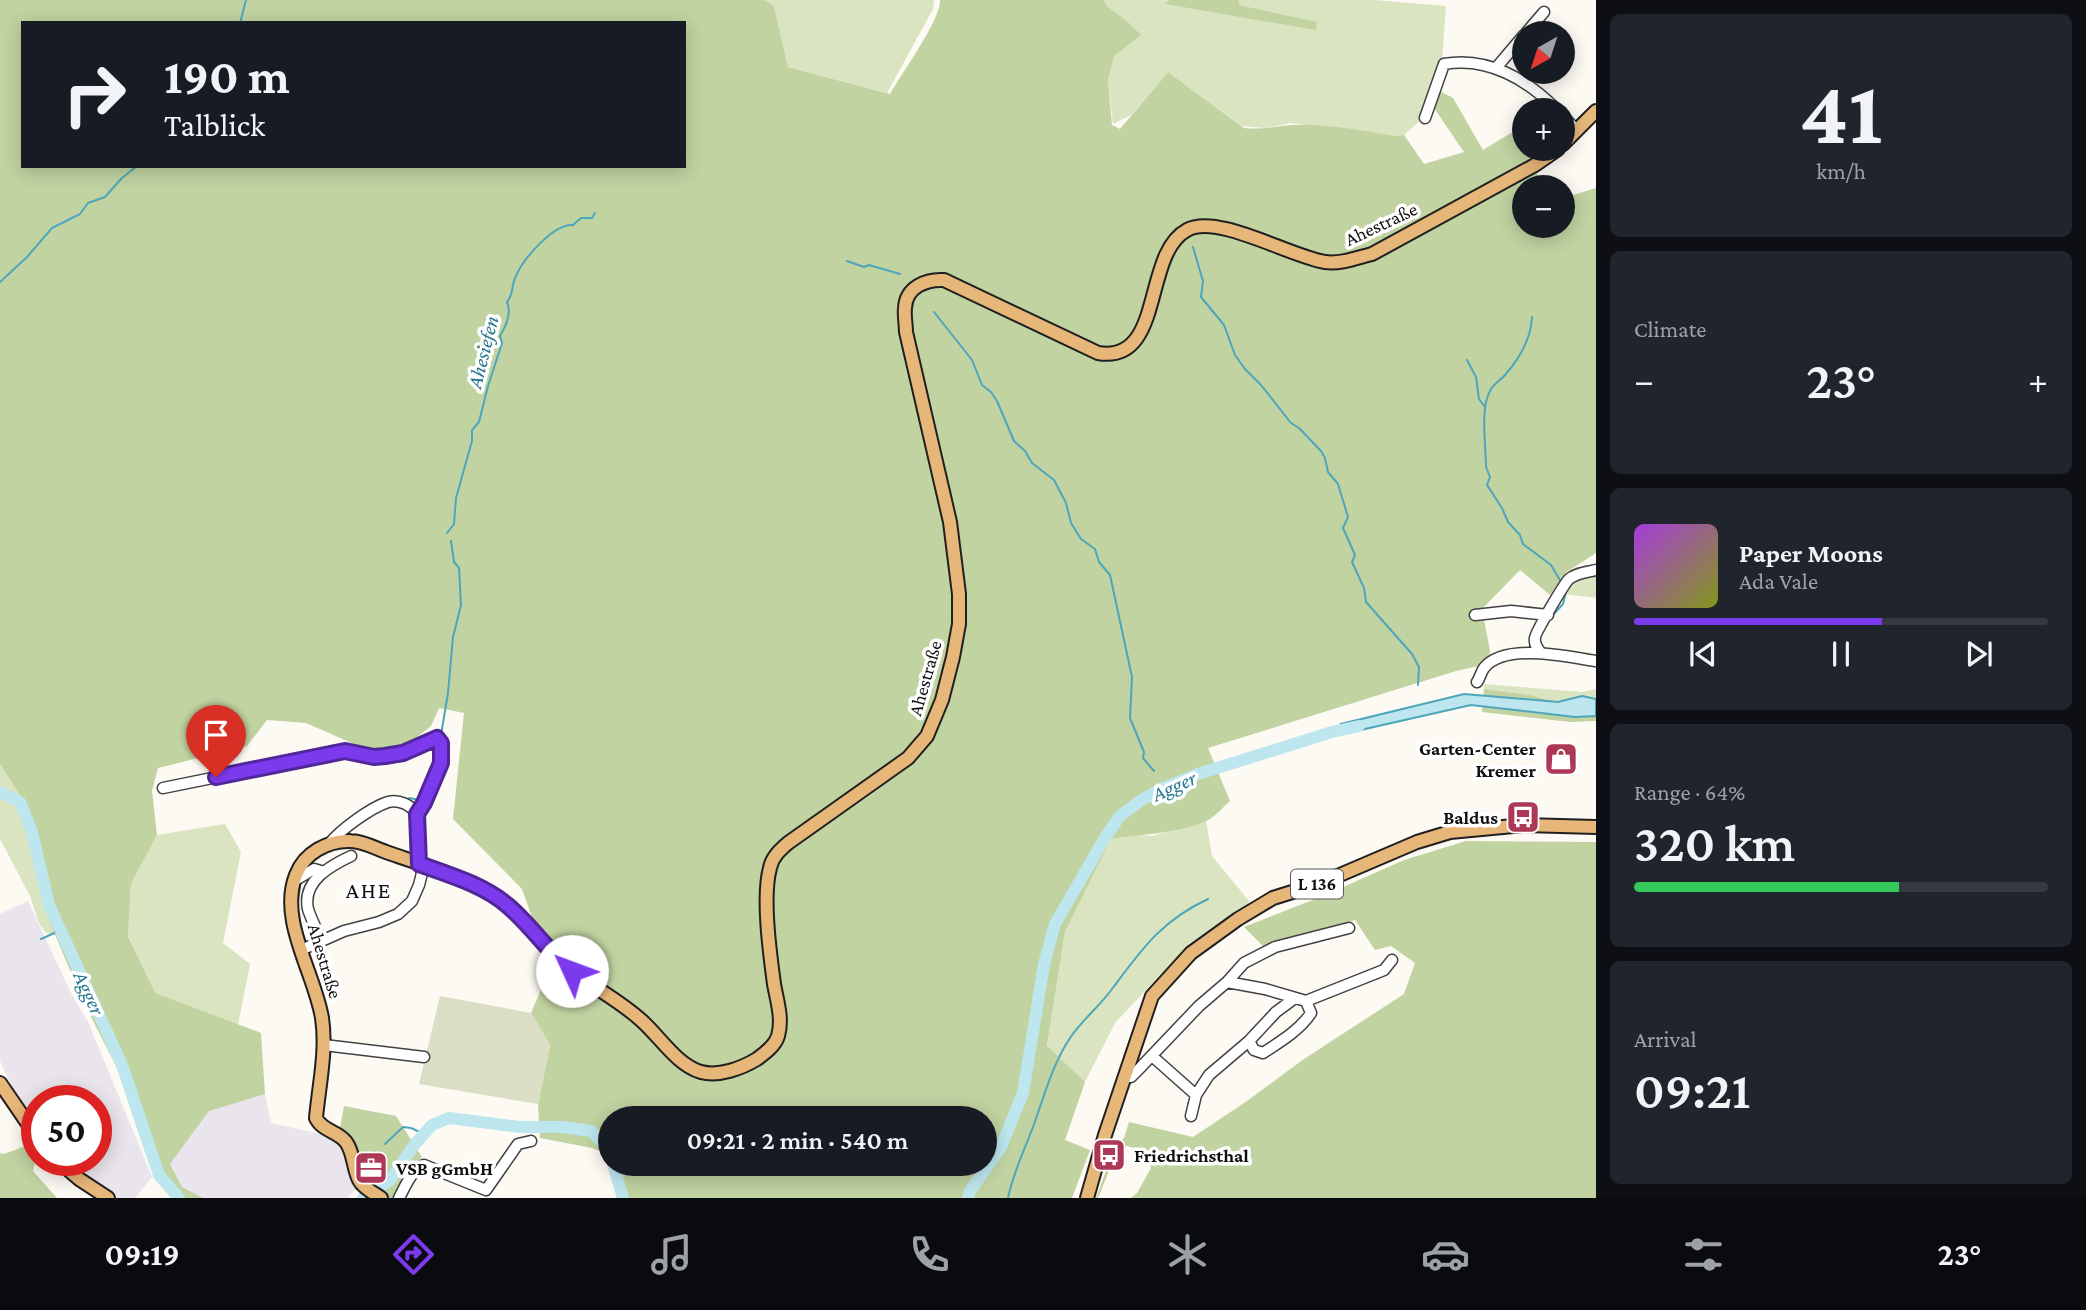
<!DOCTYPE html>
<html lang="en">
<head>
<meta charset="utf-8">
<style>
  body { margin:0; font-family:"Crimson Pro",serif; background:#20242c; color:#f1f3f6; height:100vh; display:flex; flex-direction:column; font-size:26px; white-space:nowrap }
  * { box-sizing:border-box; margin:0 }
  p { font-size:23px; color:#9ea1a6 }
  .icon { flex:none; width:38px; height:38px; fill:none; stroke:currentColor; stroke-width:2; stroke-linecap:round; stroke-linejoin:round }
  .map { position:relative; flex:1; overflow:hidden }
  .drawer { display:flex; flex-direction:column; gap:14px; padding:14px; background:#0d0f14; width:490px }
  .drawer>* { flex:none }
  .banner { position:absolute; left:21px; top:21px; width:665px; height:147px; border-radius:0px; box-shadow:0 4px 18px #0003; background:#171b24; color:#f1f3f6; overflow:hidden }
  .needle { width:46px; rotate:219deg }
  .fabs { position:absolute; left:1512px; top:21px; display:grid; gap:14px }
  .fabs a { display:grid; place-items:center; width:63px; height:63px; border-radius:50%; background:#171b24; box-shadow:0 4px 18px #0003; font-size:35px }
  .speed { position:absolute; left:21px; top:1085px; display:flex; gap:14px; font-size:35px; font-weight:700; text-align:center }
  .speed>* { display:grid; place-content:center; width:91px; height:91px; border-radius:50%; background:#171b24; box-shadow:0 4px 18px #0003; line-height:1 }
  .speed .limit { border:10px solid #d22; background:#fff; color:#111 }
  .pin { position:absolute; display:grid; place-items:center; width:60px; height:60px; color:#fff; margin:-72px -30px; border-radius:50% 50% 50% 0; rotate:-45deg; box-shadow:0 0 7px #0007 }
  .pin .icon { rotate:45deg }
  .me { position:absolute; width:77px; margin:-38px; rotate:313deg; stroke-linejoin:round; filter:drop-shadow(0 0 5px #0008) }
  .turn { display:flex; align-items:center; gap:24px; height:147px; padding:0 28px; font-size:32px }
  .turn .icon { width:91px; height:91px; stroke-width:2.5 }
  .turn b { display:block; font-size:49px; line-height:60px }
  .big { font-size:52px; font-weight:600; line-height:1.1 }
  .drawer .widget { flex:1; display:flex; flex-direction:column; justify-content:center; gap:10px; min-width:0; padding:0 24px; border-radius:10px; background:#20242c }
  .drawer .dial { align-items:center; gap:0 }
  .dial b { font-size:91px; line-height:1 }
  .song { display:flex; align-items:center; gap:21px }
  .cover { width:84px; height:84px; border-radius:10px; background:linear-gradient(135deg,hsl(280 70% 55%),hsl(70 70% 35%)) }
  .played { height:7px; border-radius:4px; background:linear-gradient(90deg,#7c3aed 60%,#363941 60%) }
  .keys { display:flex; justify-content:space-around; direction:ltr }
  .heat { display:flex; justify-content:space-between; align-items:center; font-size:38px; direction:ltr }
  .charge { height:10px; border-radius:5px; background:linear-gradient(90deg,#34c759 64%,#363941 0) }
  .trip { position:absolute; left:598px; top:1106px; width:399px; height:70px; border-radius:35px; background:#171b24; box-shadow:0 4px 18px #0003; font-weight:600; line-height:70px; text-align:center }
  .menu { display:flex; height:112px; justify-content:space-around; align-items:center; background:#090b0e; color:#9ea1a6 }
  .menu .icon { width:49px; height:49px }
  .menu .on { color:#7c3aed }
  .menu b { font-size:32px; color:#f1f3f6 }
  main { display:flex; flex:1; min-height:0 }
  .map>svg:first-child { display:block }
  .industrial { fill:#eae5ec }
  .green { fill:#dae4c0 }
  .forest { fill:#c1d3a1; fill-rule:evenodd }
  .cemetery { fill:#dadec5 }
  .water { fill:#bde6ee; stroke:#4ea6bc; stroke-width:2 }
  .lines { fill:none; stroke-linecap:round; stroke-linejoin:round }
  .stream { stroke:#4ea6bc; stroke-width:2 }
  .river { stroke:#bde6ee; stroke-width:12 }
  .minor-casing { stroke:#424242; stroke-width:13 }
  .major-casing { stroke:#202020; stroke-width:16 }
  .minor { stroke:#fff; stroke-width:10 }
  .major { stroke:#e7b679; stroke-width:12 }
  .route-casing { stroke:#51269a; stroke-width:18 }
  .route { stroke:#7c3aed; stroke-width:12 }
  .labels { text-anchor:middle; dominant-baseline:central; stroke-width:7; stroke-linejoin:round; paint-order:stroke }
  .shield { fill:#fff; stroke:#575757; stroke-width:2 }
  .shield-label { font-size:18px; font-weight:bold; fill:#0f0f0f }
  .street-label { font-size:19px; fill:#0f0f0f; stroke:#fff }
  .poi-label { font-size:19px; font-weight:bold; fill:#0f0f0f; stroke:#fff; text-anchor:end }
  .water-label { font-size:21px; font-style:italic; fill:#287891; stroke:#fff }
  .quarter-label { font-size:23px; letter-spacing:2px; fill:#0f0f0f; stroke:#fff }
</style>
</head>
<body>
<main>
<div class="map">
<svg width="1596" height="1198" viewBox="0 0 1596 1198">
  <rect width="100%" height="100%" fill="#fdf9f3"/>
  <!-- industrial -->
  <path class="industrial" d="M 28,901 L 71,993 L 89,1024 L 152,1177 L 135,1198 L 119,1198 L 92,1181 L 66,1160 L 96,1160 L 96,1101 L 37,1101 L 37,1125 L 19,1101 L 0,1061 L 0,914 Z
    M 265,1094 L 271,1123 L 326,1135 L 345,1149 L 358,1187 L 347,1198 L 203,1198 L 182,1187 L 170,1164 L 209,1110 Z"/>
  <!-- green -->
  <path class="green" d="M 764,0 L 934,0 L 933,9 L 887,93 L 788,67 L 774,6 Z
    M 1104,0 L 1169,0 L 1166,4 L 1317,29 L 1318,22 L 1239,5 L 1239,0 L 1374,0 L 1446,6 L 1442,61 L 1424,117 L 1404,135 L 1396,136 L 1291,123 L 1264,128 L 1242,126 L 1168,72 L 1131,115 L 1113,124 L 1108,79 L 1114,56 L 1140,35 L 1127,21 L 1107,6 Z
    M 1596,575 L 1596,598 L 1564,594 L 1577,578 Z
    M 1484,684 L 1582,692 L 1596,689 L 1596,698 L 1586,698 L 1559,703 L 1530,695 L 1484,689 Z
    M 0,764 L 27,806 L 43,906 L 56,936 L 45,932 L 39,923 L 30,896 L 0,839 Z
    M 1206,821 L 1212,856 L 1250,902 L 1174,960 L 1115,1023 L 1085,1082 L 1047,1047 L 1065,932 L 1111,839 L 1136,835 L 1152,836 Z
    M 225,824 L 241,852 L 223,943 L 250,964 L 238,1025 L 154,993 L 128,935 L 131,884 L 157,835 Z"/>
  <!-- forest -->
  <path class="forest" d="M 0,0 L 764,0 L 774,6 L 788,67 L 890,94 C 900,76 942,18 940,0 L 1104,0 L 1107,6 L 1127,21 L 1141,35 L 1114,56 L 1108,80 L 1112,125 L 1120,129 L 1168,72 L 1244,128 C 1261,130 1276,126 1293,125 C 1327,123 1362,131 1396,136 L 1404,135 L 1424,164 L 1464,152 L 1432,105 L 1438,90 L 1453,98 L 1483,150 L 1524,125 L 1524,149 L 1550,149 L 1534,169 L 1545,187 L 1524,187 L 1524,226 L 1563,226 L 1563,198 L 1596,188 L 1596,553 L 1565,573 L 1550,595 L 1520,570 L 1482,609 L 1490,651 L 1488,664 L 1456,671 L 1208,748 L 1230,801 C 1222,808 1214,818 1204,822 C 1174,834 1142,834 1111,839 L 1065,932 L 1047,1046 L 1085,1082 L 1065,1140 L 1090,1150 L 1072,1198 L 620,1198 L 602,1152 L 592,1148 L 540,1138 L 538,1104 L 550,1045 L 531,1013 L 550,968 L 522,889 L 453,819 L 464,713 L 439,708 L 431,726 L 402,749 L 363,748 L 306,723 L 267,720 L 247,746 L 158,768 L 152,791 L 157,835 L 131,884 L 128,936 L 155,993 L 261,1033 L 265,1094 L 209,1111 L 170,1164 L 182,1187 L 203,1198 L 171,1198 L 157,1178 L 137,1128 L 118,1070 L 83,1001 L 43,906 L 27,806 L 0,764 ZM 23,23 L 684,23 L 684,166 L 23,166 ZM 611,1118 L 985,1118 L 985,1164 L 611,1164 Z
    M 1169,0 L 1239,0 L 1239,5 L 1318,22 L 1316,30 L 1165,4 Z
    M 1484,689 L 1530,695 L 1559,703 L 1586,698 L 1596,698 L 1596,721 L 1570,722 L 1482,712 Z
    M 1466,841 L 1596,842 L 1596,1198 L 1131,1198 L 1137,1193 L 1151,1168 L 1144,1151 L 1127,1146 L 1118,1149 L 1098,1198 L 1096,1198 L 1115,1146 L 1124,1138 L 1129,1122 L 1193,1137 L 1247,1101 L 1304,1059 L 1404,994 L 1415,963 L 1391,946 L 1375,950 L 1355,920 L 1265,948 L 1244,927 L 1323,896 L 1404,860 Z
    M 344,1106 L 396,1116 L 422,1157 L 409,1171 L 394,1198 L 387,1198 L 366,1182 L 351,1142 L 340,1128 Z
    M 28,1145 L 37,1154 L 33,1171 L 57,1198 L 0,1198 L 0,1153 L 4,1154 Z"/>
  <!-- cemetery -->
  <path class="cemetery" d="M 440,996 L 531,1013 L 550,1045 L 538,1104 L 419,1084 Z"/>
  <!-- water -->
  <path class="water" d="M 1464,694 L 1558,702 L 1582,696 L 1596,699 L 1596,716 L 1575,717 L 1471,705 L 1347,733 L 1341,724 Z"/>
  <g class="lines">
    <!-- stream -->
    <path class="stream" d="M 240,23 L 246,0
      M 1193,247 L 1203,281 L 1201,297 L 1224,325 L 1235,355 L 1245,369 L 1261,385 L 1291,423 L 1299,428 L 1321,451 L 1325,458 L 1328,472 L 1338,484 L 1348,517 L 1343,528 L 1355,555 L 1352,562 L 1364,588 L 1366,602 L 1412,654 L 1419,667 L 1418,685
      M 847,261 L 864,267 L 869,265 L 900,274
      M 0,282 L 27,257 L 52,228 L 80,214 L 88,203 L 105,197 L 122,178 L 137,166
      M 934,312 L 972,360 L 982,385 L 991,392 L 997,401 L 1014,441 L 1025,451 L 1032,463 L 1054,480 L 1066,503 L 1071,523 L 1081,539 L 1095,549 L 1099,562 L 1110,575 L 1132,677 L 1130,718 L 1144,752 L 1143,758 L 1154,771
      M 1532,317 C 1531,339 1519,359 1505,375 C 1500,381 1493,384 1490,391 C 1480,408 1486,447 1486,467 L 1490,477 L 1487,485 L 1502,508 L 1508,522 L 1520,535 L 1523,544 L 1551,565 L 1561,582
      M 1467,360 L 1476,377 L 1479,399 L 1485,407
      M 447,533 L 454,524 L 456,498 L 472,441 L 472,430 L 479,422 L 488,386 L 502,343 L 500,336 C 506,326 512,313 507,302 C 514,294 511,285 516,276 C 523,259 554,223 573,225 L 581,218 L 592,218 L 595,213
      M 1554,614 L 1563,604 L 1566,592
      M 441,735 L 448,693 L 453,637 L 461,605 L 459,568 L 454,562 L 451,541
      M 409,798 L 420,800
      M 298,900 L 300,887
      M 300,926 L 306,943
      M 41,939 L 61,930
      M 385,1144 L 403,1127 L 411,1128 L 424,1134
      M 361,1162 L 375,1152
      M 1008,1198 C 1013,1173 1024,1151 1033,1127 C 1044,1097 1052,1065 1070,1038 C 1082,1020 1099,1007 1112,989 C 1142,949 1161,921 1208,899"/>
    <!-- river -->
    <path class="river" d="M 0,792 L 20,802 L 32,832 L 49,905 L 122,1065 L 159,1175 L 179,1198
      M 613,1164 L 623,1198
      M 363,1198 L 390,1180 L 415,1144 L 432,1125 L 449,1118 L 520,1127 L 562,1127 L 591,1131 L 608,1148 L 611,1157
      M 968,1198 L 970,1191 L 1001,1147 L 1023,1093 L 1044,964 L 1055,924 L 1106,836 L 1120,816 L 1140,801 L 1163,788 L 1198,774 L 1332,732 L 1359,726"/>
    <defs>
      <path id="minor" d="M 1526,33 L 1544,12
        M 1496,68 L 1524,35
        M 1563,116 L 1577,131
        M 1425,118 L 1444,64 C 1488,56 1528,80 1557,110
        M 1475,615 L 1511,611 L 1548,615
        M 1541,653 C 1537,648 1534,644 1535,638 C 1535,633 1564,584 1569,579 C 1576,573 1587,572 1596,570
        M 1477,682 C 1480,678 1481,672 1484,668 C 1505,642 1568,657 1596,661
        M 163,788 L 345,751 L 374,756 L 385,756 L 403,753 L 437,738 L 441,743 L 441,763 L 424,803 L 417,814 L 419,864 L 422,873 L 419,885 L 412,901 L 398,914 L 379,922 L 344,931 L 301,950
        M 329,844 C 340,830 370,808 388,802 C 399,799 411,805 417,814
        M 294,881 L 314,869 L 324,872
        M 321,940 C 317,930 311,919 308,909 C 302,881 330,866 351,856
        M 1227,982 L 1265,989 L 1306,1001 L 1384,970 L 1392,960
        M 1249,1041 L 1276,1012 L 1295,998
        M 324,1045 L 424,1057
        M 1152,1056 L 1196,1095
        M 1126,1076 L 1131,1077 L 1138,1070 L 1199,1006 L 1227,982 L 1244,963 L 1275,947 L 1349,928
        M 1191,1116 L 1196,1095 L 1209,1075 L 1249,1041 L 1254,1050 L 1263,1053 C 1280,1042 1300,1030 1311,1013 L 1306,1001
        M 399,1198 C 406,1185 411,1171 424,1165 L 486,1190 L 518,1144 L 531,1141"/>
      <path id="major" d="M 1563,144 L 1596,111
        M 0,1083 L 37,1137
        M 57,1160 L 79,1179 L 108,1198
        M 381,1198 C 374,1193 363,1188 359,1180 C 353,1168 354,1153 346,1142 C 338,1131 322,1131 316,1118 C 319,1085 327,1051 322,1018 C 315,974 278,920 296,875 C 304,853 328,840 351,841 C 362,841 375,848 386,852 C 423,865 464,877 498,898 C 523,914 539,942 561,962 C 586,984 617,998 642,1021 C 660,1037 677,1065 701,1072 C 719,1077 742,1068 757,1059 C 765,1053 775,1046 778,1036 C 783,1019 777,1001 774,984 C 770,954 762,897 770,868 C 772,857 780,850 788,843 L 908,758 L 927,736 L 942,700 L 953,657 L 959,624 L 959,594 L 950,522 L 906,332 C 906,324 904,316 905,308 C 906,287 926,279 944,280 L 1098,353 C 1165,364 1142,254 1187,230 C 1217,213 1291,257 1325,262 C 1341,264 1356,258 1372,254 L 1535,165 L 1558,149
        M 1087,1198 L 1105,1135 L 1152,996 L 1191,953 L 1238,919 L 1273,898 L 1321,883 L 1417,842 L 1450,832 L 1524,825 L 1596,827"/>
    </defs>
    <!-- minor casing -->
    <use href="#minor" class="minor-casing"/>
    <!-- major casing -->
    <use href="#major" class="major-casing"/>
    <!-- minor -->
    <use href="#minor" class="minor"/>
    <!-- major -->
    <use href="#major" class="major"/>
  </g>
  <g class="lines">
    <defs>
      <path id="route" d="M 216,777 L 345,751 L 374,757 L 385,756 L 403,753 L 437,738 L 441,743 L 441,763 L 424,803 L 417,814 L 419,864 C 449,875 482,884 507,905 C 531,925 548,952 572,971"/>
    </defs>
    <!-- route casing -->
    <use href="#route" class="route-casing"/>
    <!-- route -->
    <use href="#route" class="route"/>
  </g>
  <!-- icons -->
  <defs>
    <symbol id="shop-square" viewBox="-11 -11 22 22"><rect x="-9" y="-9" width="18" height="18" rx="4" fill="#ad3855" stroke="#fff"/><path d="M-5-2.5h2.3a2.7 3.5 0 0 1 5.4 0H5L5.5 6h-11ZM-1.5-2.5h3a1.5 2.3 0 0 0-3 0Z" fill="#fff"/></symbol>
    <symbol id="bus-square" viewBox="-11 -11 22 22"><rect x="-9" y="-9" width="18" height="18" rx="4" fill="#ad3855" stroke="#fff"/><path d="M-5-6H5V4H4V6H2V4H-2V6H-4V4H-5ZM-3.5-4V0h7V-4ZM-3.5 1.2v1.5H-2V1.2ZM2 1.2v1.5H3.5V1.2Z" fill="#fff"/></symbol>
    <symbol id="office-square" viewBox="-11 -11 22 22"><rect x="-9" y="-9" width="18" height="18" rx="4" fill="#ad3855" stroke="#fff"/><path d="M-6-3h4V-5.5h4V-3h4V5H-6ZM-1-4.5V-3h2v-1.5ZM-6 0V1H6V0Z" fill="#fff"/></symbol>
  </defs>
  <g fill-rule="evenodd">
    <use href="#shop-square" x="1542" y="740" width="38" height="38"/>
    <use href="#bus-square" x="1504" y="798" width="38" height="38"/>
    <use href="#bus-square" x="1090" y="1136" width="38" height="38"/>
    <use href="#office-square" x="352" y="1149" width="38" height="38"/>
  </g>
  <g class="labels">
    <!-- shield labels -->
    <rect class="shield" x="1291" y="869.5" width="52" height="29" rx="5"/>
    <g class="shield-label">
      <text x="1317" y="884">L 136</text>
    </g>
    <!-- street labels -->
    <g class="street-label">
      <text transform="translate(1381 224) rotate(-25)">Ahestraße</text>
      <text transform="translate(925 678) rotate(-74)">Ahestraße</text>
      <text transform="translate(325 961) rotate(73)">Ahestraße</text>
    </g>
    <!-- poi labels -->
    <g class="poi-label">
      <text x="1536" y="748">Garten-Center<tspan x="1536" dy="22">Kremer</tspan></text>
      <text x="1498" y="817">Baldus</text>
      <text x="1134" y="1155" text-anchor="start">Friedrichsthal</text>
      <text x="396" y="1168" text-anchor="start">VSB gGmbH</text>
    </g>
    <!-- water labels -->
    <g class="water-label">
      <text transform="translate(483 352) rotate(-76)">Ahesiefen</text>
      <text transform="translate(1174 786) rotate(-24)">Agger</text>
      <text transform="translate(89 993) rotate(65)">Agger</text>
    </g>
    <!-- quarter labels -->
    <g class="quarter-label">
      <text x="369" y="890">AHE</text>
    </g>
  </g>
</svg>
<div class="fabs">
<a><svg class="needle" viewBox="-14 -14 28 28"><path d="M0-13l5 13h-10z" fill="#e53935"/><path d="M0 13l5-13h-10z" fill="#9ea1a6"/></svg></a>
<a>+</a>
<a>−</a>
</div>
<div class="speed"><div class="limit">50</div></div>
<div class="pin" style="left:216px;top:777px;background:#d93025"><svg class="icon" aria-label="arrive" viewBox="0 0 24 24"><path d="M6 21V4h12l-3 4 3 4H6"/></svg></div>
<svg class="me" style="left:572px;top:971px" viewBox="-20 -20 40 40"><circle r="19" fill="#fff"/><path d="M0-13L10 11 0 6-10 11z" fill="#7c3aed"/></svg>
<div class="trip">09:21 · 2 min · 540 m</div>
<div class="banner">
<div class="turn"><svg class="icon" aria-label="right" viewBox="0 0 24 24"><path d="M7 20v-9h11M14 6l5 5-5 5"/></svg><div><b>190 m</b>Talblick</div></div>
</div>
</div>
<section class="drawer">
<div class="widget dial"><b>41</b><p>km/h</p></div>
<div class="widget"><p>Climate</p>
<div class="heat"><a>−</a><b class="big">23°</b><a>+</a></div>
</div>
<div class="widget">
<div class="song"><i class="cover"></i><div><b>Paper Moons</b><p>Ada Vale</p></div></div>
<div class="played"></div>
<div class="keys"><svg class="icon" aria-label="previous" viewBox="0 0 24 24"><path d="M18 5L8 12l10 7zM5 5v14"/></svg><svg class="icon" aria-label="pause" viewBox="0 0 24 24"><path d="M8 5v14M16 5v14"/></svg><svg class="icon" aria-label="next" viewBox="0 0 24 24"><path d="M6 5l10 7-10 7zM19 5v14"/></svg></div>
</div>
<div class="widget"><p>Range · 64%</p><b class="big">320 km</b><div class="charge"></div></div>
<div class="widget"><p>Arrival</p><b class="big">09:21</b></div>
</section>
</main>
<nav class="menu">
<b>09:19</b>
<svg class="icon on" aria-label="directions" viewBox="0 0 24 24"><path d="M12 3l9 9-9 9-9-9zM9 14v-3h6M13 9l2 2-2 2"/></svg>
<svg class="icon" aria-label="music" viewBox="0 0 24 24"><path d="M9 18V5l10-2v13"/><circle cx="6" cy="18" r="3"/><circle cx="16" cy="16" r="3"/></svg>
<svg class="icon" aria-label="phone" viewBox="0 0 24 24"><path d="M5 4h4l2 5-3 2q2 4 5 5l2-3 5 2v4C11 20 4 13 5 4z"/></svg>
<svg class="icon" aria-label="climate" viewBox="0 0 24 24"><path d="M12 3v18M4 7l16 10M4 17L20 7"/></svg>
<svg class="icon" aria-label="car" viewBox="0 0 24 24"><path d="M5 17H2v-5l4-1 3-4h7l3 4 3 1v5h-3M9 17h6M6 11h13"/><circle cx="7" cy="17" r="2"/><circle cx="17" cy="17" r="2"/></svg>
<svg class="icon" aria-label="filters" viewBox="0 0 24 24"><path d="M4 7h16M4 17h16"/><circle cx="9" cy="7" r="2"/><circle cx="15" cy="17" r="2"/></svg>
<b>23°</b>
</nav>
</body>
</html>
